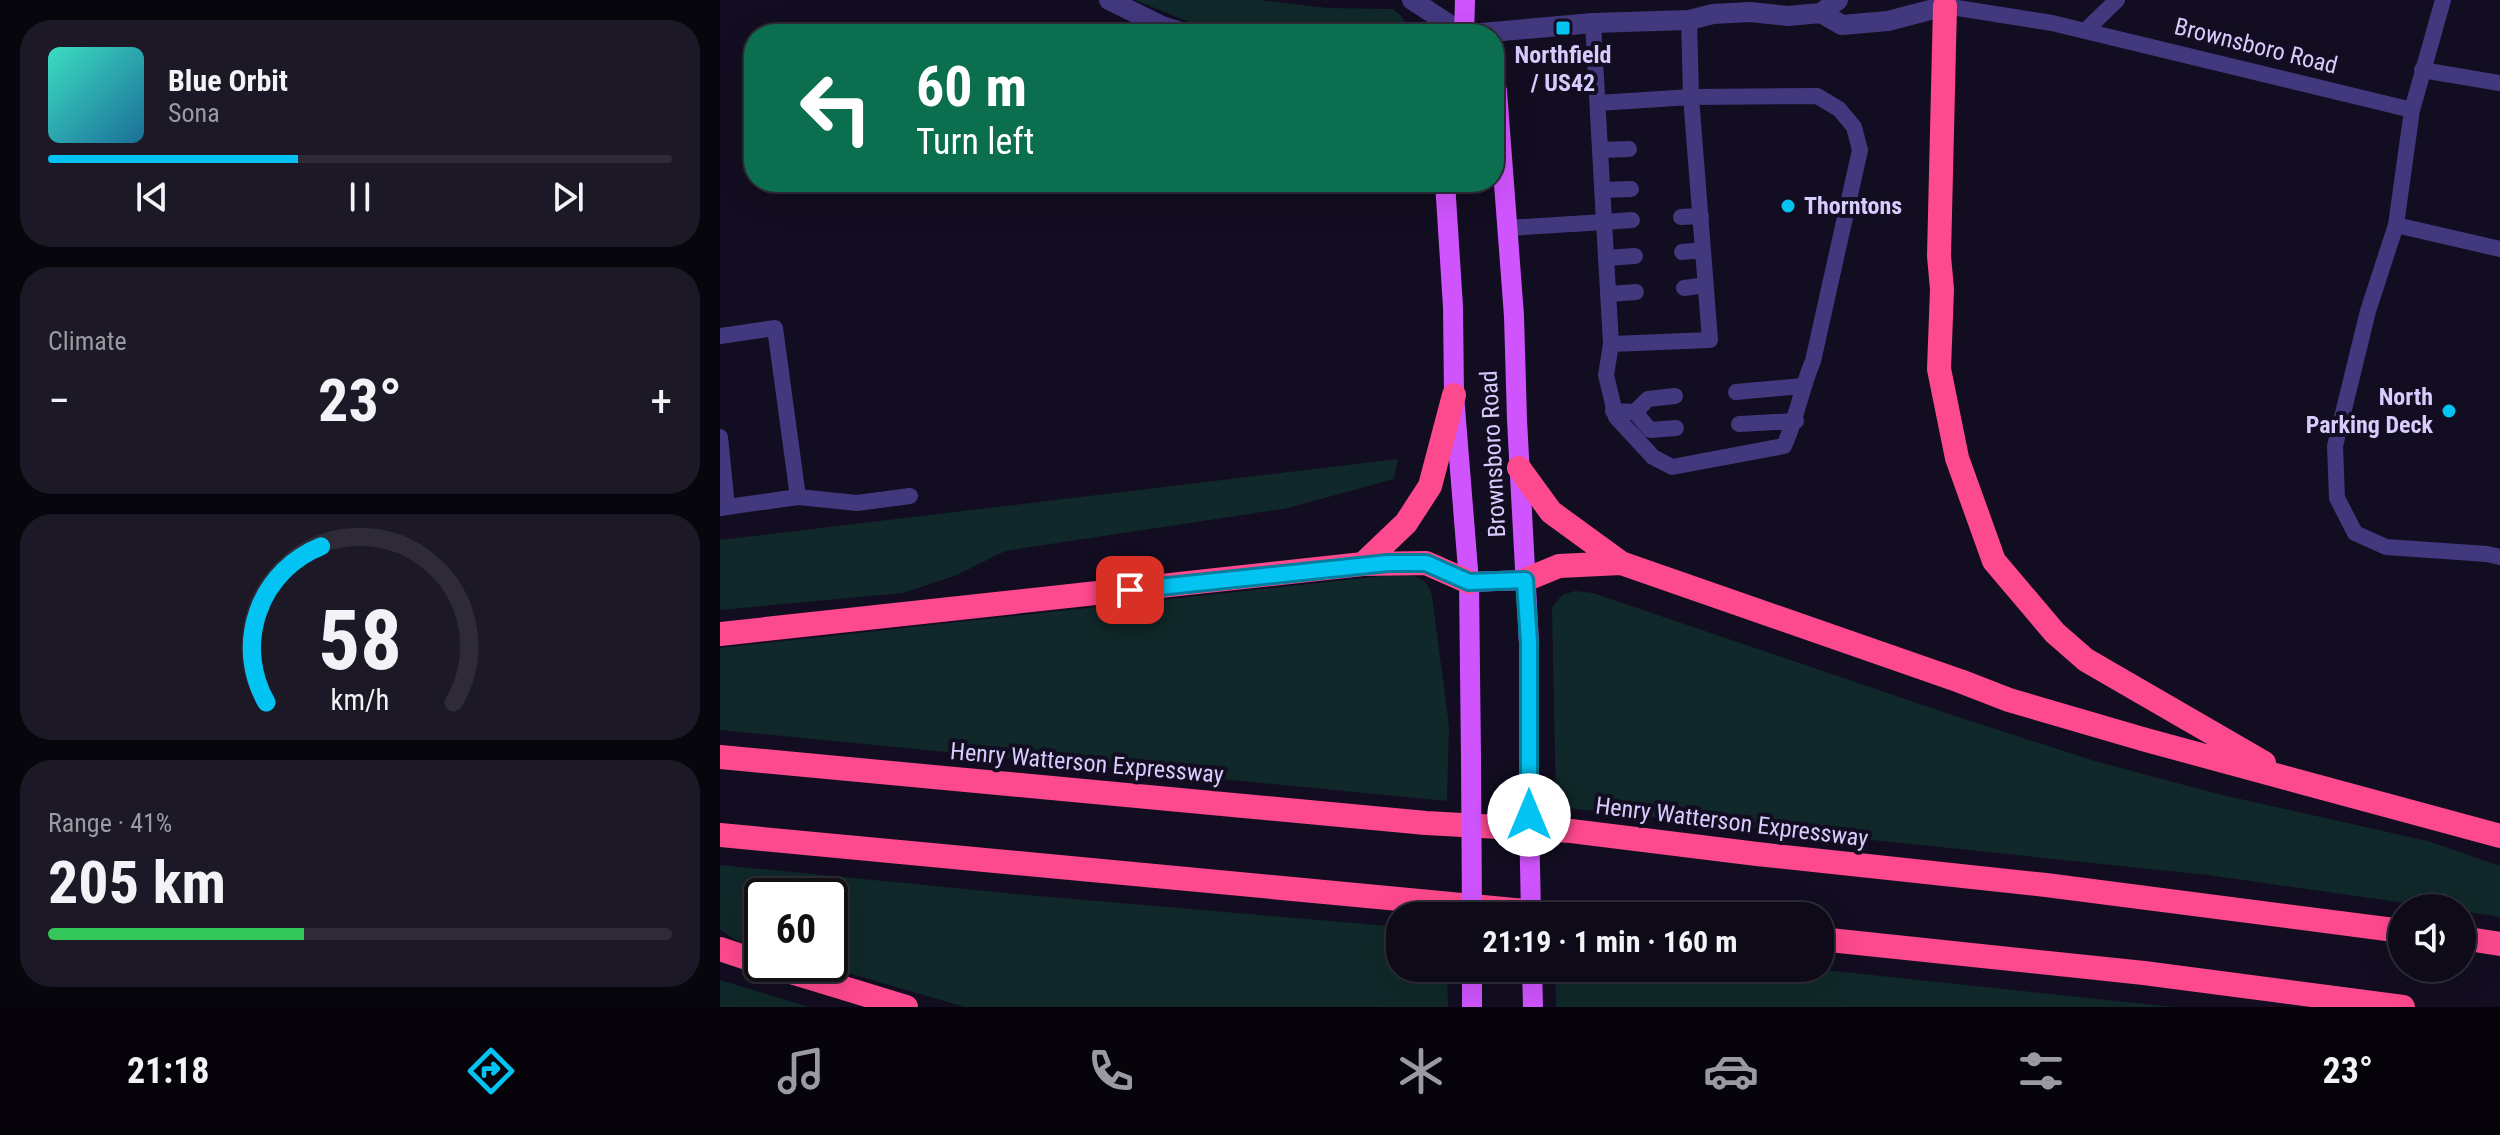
<!DOCTYPE html>
<html lang="en">
<head>
<meta charset="utf-8">
<style>
  body { margin:0; font-family:"Roboto Condensed",sans-serif; background:#1c1825; color:#f1f3f6; height:100vh; display:flex; flex-direction:column; font-size:30px; white-space:nowrap }
  * { box-sizing:border-box; margin:0 }
  p { font-size:26px; color:#9b9aa2 }
  .icon { flex:none; width:44px; height:44px; fill:none; stroke:currentColor; stroke-width:2; stroke-linecap:round; stroke-linejoin:round }
  .map { position:relative; flex:1; overflow:hidden }
  .panel { display:flex; flex-direction:column; gap:20px; padding:20px; background:#08060d; width:720px }
  .panel>* { flex:none }
  .top-card { position:absolute; left:24px; top:24px; width:760px; height:168px; border-radius:32px; box-shadow:0 8px 32px #0002,0 0 0 2px #2e2b37; background:#0b6e4f; color:#fff; overflow:hidden }
  .buttons { position:absolute; left:1668px; top:894px; display:grid; gap:16px }
  .buttons a { display:grid; place-items:center; width:88px; height:88px; border-radius:50%; background:#0e0a18; box-shadow:0 8px 32px #0002,0 0 0 2px #2e2b37; font-size:40px }
  .speed { position:absolute; left:24px; top:878px; display:flex; gap:16px; font-size:40px; font-weight:700; text-align:center }
  .speed>* { display:grid; place-content:center; width:104px; height:104px; border-radius:50%; background:#0e0a18; box-shadow:0 8px 32px #0002,0 0 0 2px #2e2b37; line-height:1 }
  .speed .limit { border:4px solid #111; border-radius:12px; background:#fff; color:#111 }
  .pin { position:absolute; display:grid; place-items:center; width:68px; height:68px; color:#fff; margin:-34px; border-radius:16px; box-shadow:0 4px 12px #0006 }
  .me { position:absolute; width:88px; margin:-44px; rotate:0deg; stroke-linejoin:round; filter:drop-shadow(0 0 6px #0008) }
  .turn { display:flex; align-items:center; gap:28px; height:168px; padding:0 40px; font-size:36px }
  .turn .icon { width:104px; height:104px; stroke-width:2.5 }
  .turn b { display:block; font-size:56px; line-height:68px }
  .big { font-size:60px; font-weight:700; line-height:1.1 }
  .panel .widget { flex:1; display:flex; flex-direction:column; justify-content:center; gap:12px; min-width:0; padding:0 28px; border-radius:32px; background:#1c1825 }
  .panel .dial { align-items:center; gap:0 }
  .dial svg { height:208px; overflow:visible; fill:none; stroke:#2e2b37; stroke-width:7; stroke-linecap:round; text-anchor:middle }
  .dial text { fill:#f1f3f6; stroke:none }
  .song { display:flex; align-items:center; gap:24px }
  .cover { width:96px; height:96px; border-radius:12px; background:linear-gradient(135deg,hsl(170 70% 55%),hsl(200 70% 35%)) }
  .played { height:8px; border-radius:4px; background:linear-gradient(90deg,#03c3f3 40%,#2e2b37 40%) }
  .keys { display:flex; justify-content:space-around; direction:ltr }
  .heat { display:flex; justify-content:space-between; align-items:center; font-size:44px; direction:ltr }
  .charge { height:12px; border-radius:6px; background:linear-gradient(90deg,#34c759 41%,#2e2b37 0) }
  .trip { position:absolute; left:666px; top:902px; width:448px; height:80px; border-radius:32px; background:#0e0a18; box-shadow:0 8px 32px #0002,0 0 0 2px #2e2b37; font-weight:700; line-height:80px; text-align:center }
  .tab-bar { display:flex; height:128px; justify-content:space-around; align-items:center; background:#06040a; color:#9b9aa2 }
  .tab-bar .icon { width:56px; height:56px }
  .tab-bar .on { color:#03c3f3 }
  .tab-bar b { font-size:36px; color:#f1f3f6 }
  main { display:flex; flex:1; min-height:0 }
  .map>svg:first-child { display:block }
  .green { fill:#102829 }
  .lines { fill:none; stroke-linecap:round; stroke-linejoin:round }
  .service { stroke:#42387e; stroke-width:16 }
  .minor { stroke:#42387e; stroke-width:20 }
  .tertiary { stroke:#42387e; stroke-width:20 }
  .primary { stroke:#cf54fd; stroke-width:20 }
  .motorway { stroke:#fd498d; stroke-width:24 }
  .primary-bridge { stroke:#cf54fd; stroke-width:20 }
  .route-casing { stroke:#027f9e; stroke-width:20 }
  .route { stroke:#03c3f3; stroke-width:14 }
  .poi-dot { fill:#03c3f3; stroke:#120d20; stroke-width:3 }
  .labels { text-anchor:middle; dominant-baseline:central; stroke-width:8; stroke-linejoin:round; paint-order:stroke }
  .street-label { font-size:24px; fill:#d7ccfe; stroke:#120d20 }
  .poi-label { font-size:24px; font-weight:bold; fill:#d7ccfe; stroke:#120d20 }
</style>
</head>
<body>
<main>
<section class="panel">
<div class="widget">
<div class="song"><i class="cover"></i><div><b>Blue Orbit</b><p>Sona</p></div></div>
<div class="played"></div>
<div class="keys"><svg class="icon" aria-label="previous" viewBox="0 0 24 24"><path d="M18 5L8 12l10 7zM5 5v14"/></svg><svg class="icon" aria-label="pause" viewBox="0 0 24 24"><path d="M8 5v14M16 5v14"/></svg><svg class="icon" aria-label="next" viewBox="0 0 24 24"><path d="M6 5l10 7-10 7zM19 5v14"/></svg></div>
</div>
<div class="widget"><p>Climate</p>
<div class="heat"><a>−</a><b class="big">23°</b><a>+</a></div>
</div>
<div class="widget dial"><svg viewBox="0 0 100 80">
<path d="M14 69A42 42 0 1 1 86 69"/>
<path d="M14 69A42 42 0 0 1 35 9" stroke="#03c3f3"/>
<text x="50" y="56" font-size="32" font-weight="700">58</text>
<text x="50" y="72" font-size="11">km/h</text>
</svg></div>
<div class="widget"><p>Range · 41%</p><b class="big">205 km</b><div class="charge"></div></div>
</section>
<div class="map">
<svg width="1780" height="1007" viewBox="0 0 1780 1007">
  <rect width="100%" height="100%" fill="#120d20"/>
  <!-- green -->
  <path class="green" d="M 415,0 L 538,0 L 608,8 L 673,9 C 682,15 689,23 683,34 L 512,34 L 476,25 Z
    M 678,459 L 674,479 L 568,508 L 285,551 L 237,575 L 183,593 L 0,610 L 0,540 Z
    M 680,574 C 696,575 707,579 712,595 L 729,726 L 727,801 L 0,730 L 0,648 Z
    M 855,591 L 873,593 L 1238,717 L 1375,761 L 1498,794 L 1708,841 L 1780,866 L 1780,917 L 1742,911 L 1742,908 L 1720,908 L 1488,875 L 836,807 L 832,608 L 842,595 Z
    M 0,865 L 296,894 L 680,927 L 680,968 L 727,968 L 728,1007 L 245,1007 L 97,964 L 110,964 L 110,896 L 42,896 L 42,948 L 18,941 L 0,930 Z
    M 835,968 L 1086,968 L 1453,1007 L 836,1007 Z
    M 0,980 L 89,1007 L 0,1007 Z"/>
  <g class="lines">
    <!-- service -->
    <path class="service" d="M 1723,0 L 1692,110 L 1676,225 L 1648,311 L 1615,446 L 1617,498 L 1635,533 L 1666,547 L 1767,554 L 1780,557
      M 1225,6 L 1332,23 L 1692,110
      M 873,23 L 884,222 L 912,220
      M 1365,31 L 1397,0
      M 1702,70 L 1780,83
      M 878,103 L 971,97 L 1097,96 L 1119,109 L 1134,127 L 1140,150 L 1093,361 C 1081,389 1077,418 1064,446 L 952,467 L 933,457 L 896,417 L 886,375 L 891,344
      M 880,150 L 909,149
      M 883,190 L 911,189
      M 961,217 L 981,216
      M 1676,225 L 1780,249
      M 788,228 L 884,222 L 891,344 L 990,340 L 971,97 L 969,20
      M 962,252 L 983,250
      M 886,258 L 915,256
      M 964,288 L 986,285
      M 888,294 L 916,292
      M 0,336 L 55,328 L 78,497
      M 1016,392 L 1082,386
      M 893,411 L 915,412 L 930,430 L 956,428
      M 915,412 L 928,399 L 955,396
      M 1019,424 L 1076,421
      M 0,437 L 7,507
      M 0,508 L 78,497 L 137,503 L 190,496"/>
    <!-- minor -->
    <path class="minor" d="M 389,0 L 442,26 L 467,34
      M 692,0 L 744,34"/>
    <!-- tertiary -->
    <path class="tertiary" d="M 1101,13 L 1122,25 L 1168,21 L 1225,6
      M 749,34 L 873,23 L 969,20 L 993,14 L 1030,12 L 1068,16 L 1101,13 L 1118,0"/>
    <!-- primary -->
    <path class="primary" d="M 744,34 L 745,0
      M 774,86 L 777,91 L 794,316 L 797,420 L 809,643 L 809,815
      M 725,182 L 733,307 L 734,395 L 749,582 L 751,758
      M 749,582 L 805,580
      M 812,968 L 813,1007
      M 752,1007 L 752,968"/>
    <!-- motorway -->
    <path class="motorway" d="M 1225,6 L 1219,256 L 1222,289 L 1219,369 L 1237,458 L 1274,561 L 1335,633 L 1366,660 L 1544,763
      M 799,468 L 831,512 L 901,563 L 1240,681 L 1289,700 L 1426,740 L 1780,836
      M 643,564 L 686,523 L 710,486 L 734,395
      M 805,580 L 839,566 L 901,563
      M 0,634 L 643,564 L 706,563 L 749,582
      M 0,757 L 706,823 L 851,831 L 1037,854 L 1326,885 L 1682,931
      M 0,835 L 859,916
      M 1742,938 L 1780,944
      M 1100,939 L 1424,973 L 1683,1007
      M 0,949 L 42,963
      M 45,964 L 186,1007"/>
    <!-- primary-bridge -->
    <path class="primary-bridge" d="M 751,758 L 752,916
      M 809,815 L 811,916"/>
  </g>
  <g class="lines">
    <defs>
      <path id="route" d="M 410,590 L 668,563 L 706,563 L 749,582 L 805,580 L 809,643 L 809,815"/>
    </defs>
    <!-- route casing -->
    <use href="#route" class="route-casing"/>
    <!-- route -->
    <use href="#route" class="route"/>
  </g>
  <!-- markers -->
  <g class="poi-dot">
    <rect x="835" y="20" width="16" height="16" rx="4"/>
    <circle cx="1068" cy="206" r="8"/>
    <circle cx="1729" cy="411" r="8"/>
  </g>
  <g class="labels">
    <!-- street labels -->
    <g class="street-label">
      <text transform="translate(1536 46) rotate(14)">Brownsboro Road</text>
      <text transform="translate(773 454) rotate(-93)">Brownsboro Road</text>
      <text transform="translate(367 763) rotate(5)">Henry Watterson Expressway</text>
      <text transform="translate(1012 822) rotate(7)">Henry Watterson Expressway</text>
    </g>
    <!-- poi labels -->
    <g class="poi-label">
      <text x="843" y="55">Northfield<tspan x="843" dy="28">/ US42</tspan></text>
      <text x="1084" y="206" text-anchor="start">Thorntons</text>
      <text x="1713" y="397" text-anchor="end">North<tspan x="1713" dy="28">Parking Deck</tspan></text>
    </g>
  </g>
</svg>
<div class="buttons">
<a><svg class="icon" aria-label="sound" viewBox="0 0 24 24"><path d="M4 9h4l5-4v14l-5-4H4zM17 9q2 3 0 6"/></svg></a>
</div>
<div class="speed"><div class="limit">60</div></div>
<div class="pin" style="left:410px;top:590px;background:#d93025"><svg class="icon" aria-label="arrive" viewBox="0 0 24 24"><path d="M6 21V4h12l-3 4 3 4H6"/></svg></div>
<svg class="me" style="left:809px;top:815px" viewBox="-20 -20 40 40"><circle r="19" fill="#fff"/><path d="M0-13L10 11 0 6-10 11z" fill="#03c3f3"/></svg>
<div class="trip">21:19 · 1 min · 160 m</div>
<div class="top-card">
<div class="turn"><svg class="icon" aria-label="left" viewBox="0 0 24 24"><path d="M17 20v-9H6M10 6l-5 5 5 5"/></svg><div><b>60 m</b>Turn left</div></div>
</div>
</div>
</main>
<nav class="tab-bar">
<b>21:18</b>
<svg class="icon on" aria-label="directions" viewBox="0 0 24 24"><path d="M12 3l9 9-9 9-9-9zM9 14v-3h6M13 9l2 2-2 2"/></svg>
<svg class="icon" aria-label="music" viewBox="0 0 24 24"><path d="M9 18V5l10-2v13"/><circle cx="6" cy="18" r="3"/><circle cx="16" cy="16" r="3"/></svg>
<svg class="icon" aria-label="phone" viewBox="0 0 24 24"><path d="M5 4h4l2 5-3 2q2 4 5 5l2-3 5 2v4C11 20 4 13 5 4z"/></svg>
<svg class="icon" aria-label="climate" viewBox="0 0 24 24"><path d="M12 3v18M4 7l16 10M4 17L20 7"/></svg>
<svg class="icon" aria-label="car" viewBox="0 0 24 24"><path d="M5 17H2v-5l4-1 3-4h7l3 4 3 1v5h-3M9 17h6M6 11h13"/><circle cx="7" cy="17" r="2"/><circle cx="17" cy="17" r="2"/></svg>
<svg class="icon" aria-label="filters" viewBox="0 0 24 24"><path d="M4 7h16M4 17h16"/><circle cx="9" cy="7" r="2"/><circle cx="15" cy="17" r="2"/></svg>
<b>23°</b>
</nav>
</body>
</html>
